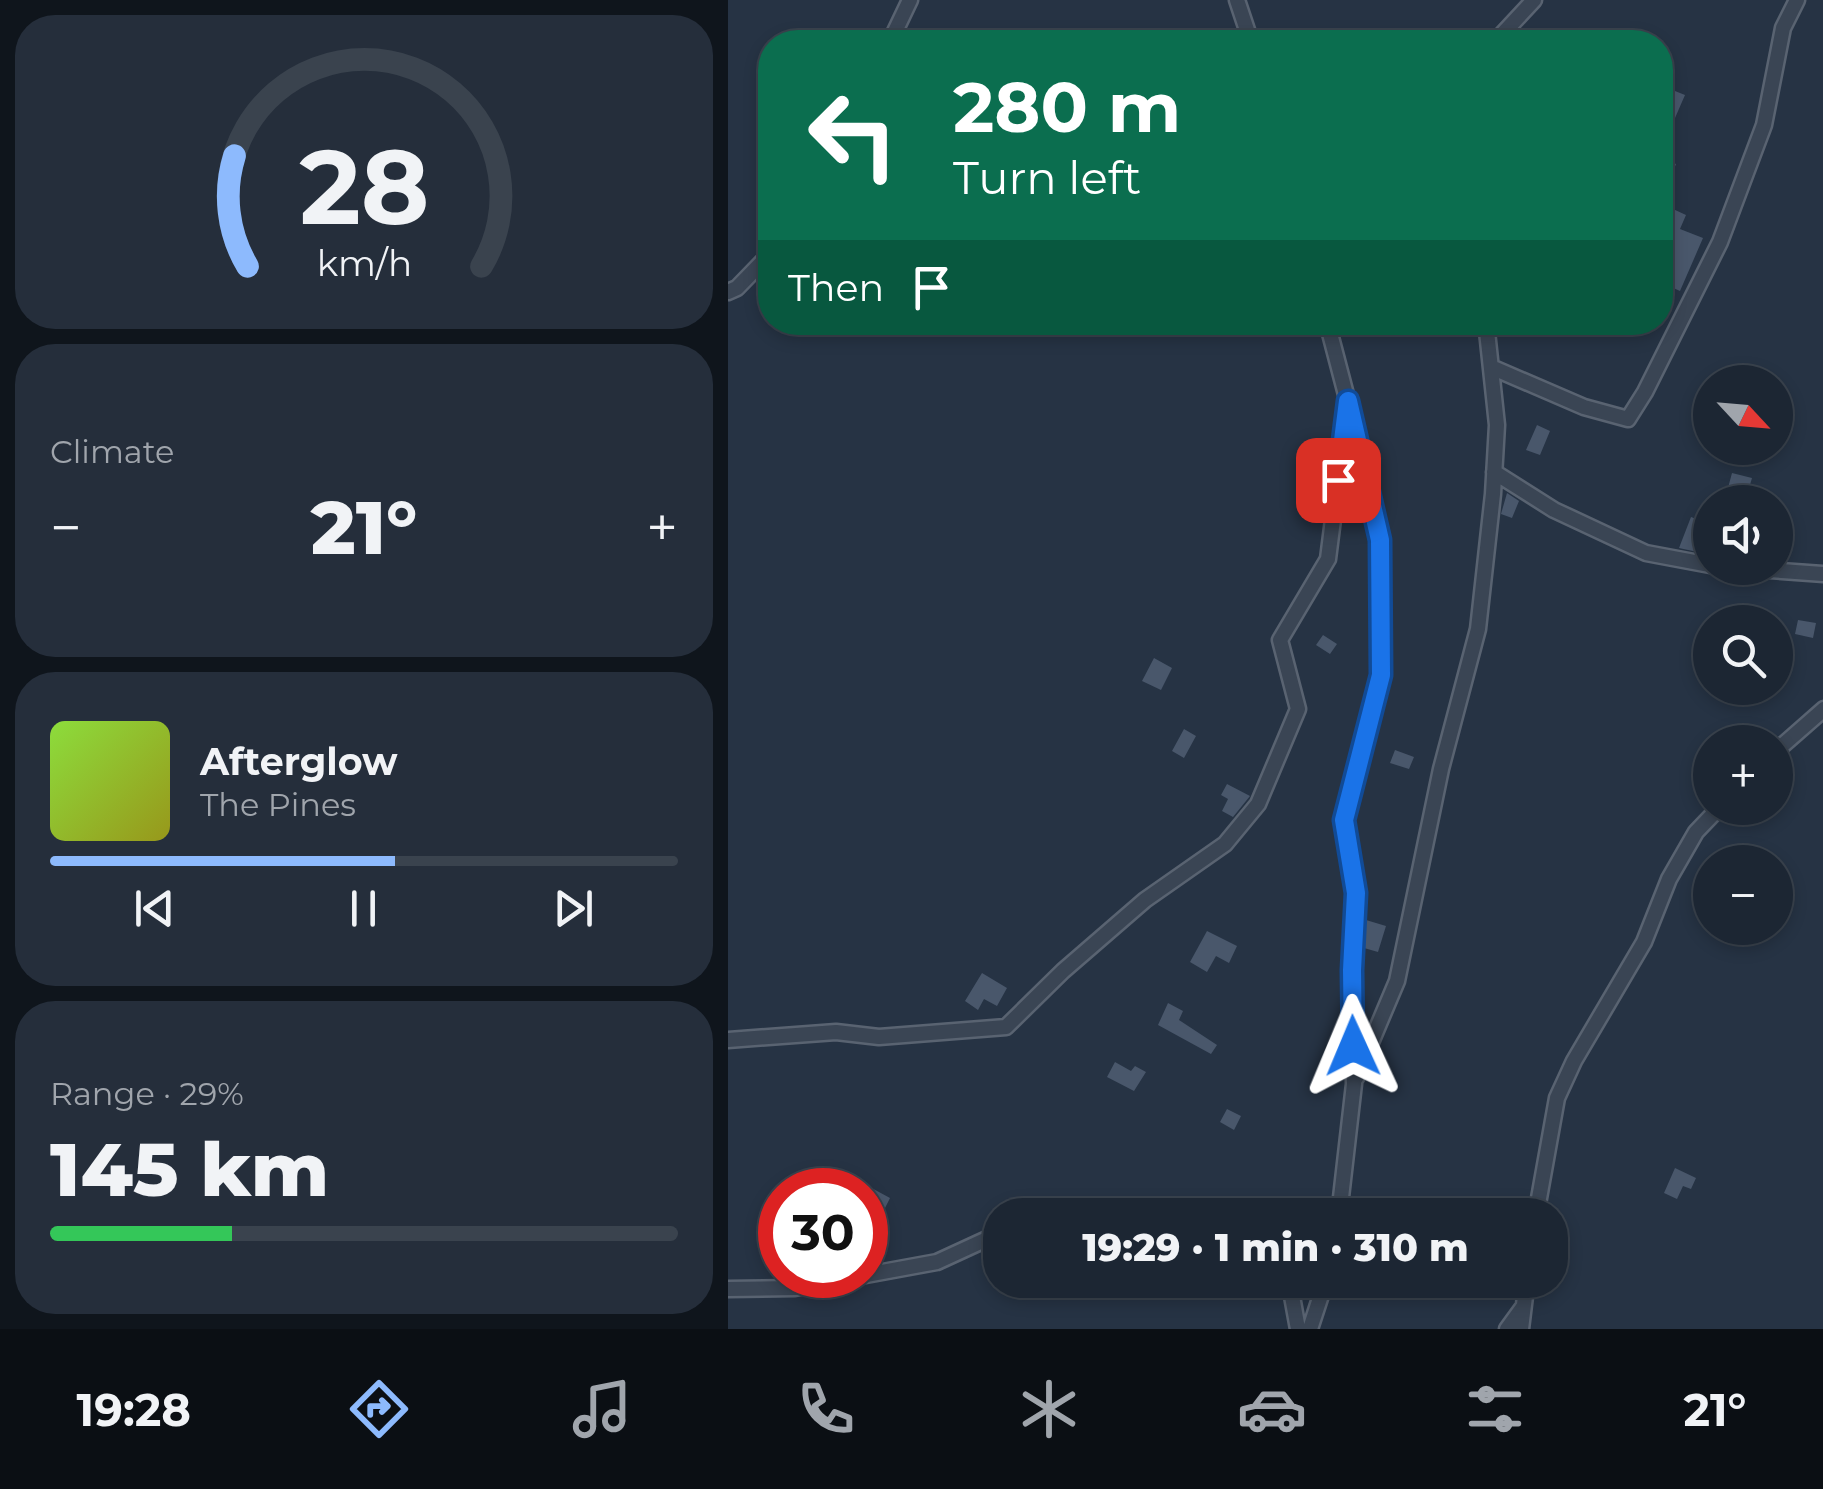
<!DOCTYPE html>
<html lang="en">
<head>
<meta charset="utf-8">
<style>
  body { margin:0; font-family:Montserrat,sans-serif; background:#252e3b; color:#f1f3f6; height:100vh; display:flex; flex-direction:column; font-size:38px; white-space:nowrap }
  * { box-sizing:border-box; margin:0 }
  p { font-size:32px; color:#a0a5ac }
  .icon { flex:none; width:55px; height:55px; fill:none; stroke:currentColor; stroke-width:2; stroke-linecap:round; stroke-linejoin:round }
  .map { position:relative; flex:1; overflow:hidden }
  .drawer { display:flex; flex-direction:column; gap:15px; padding:15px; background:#0f151c; width:728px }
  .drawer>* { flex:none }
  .top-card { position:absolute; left:30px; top:30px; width:915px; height:305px; border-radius:40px; box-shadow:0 5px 15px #0003,0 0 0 2px #3a434e; background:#0b6e4f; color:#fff; overflow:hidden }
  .needle { width:65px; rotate:116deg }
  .fabs { position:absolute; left:965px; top:365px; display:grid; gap:20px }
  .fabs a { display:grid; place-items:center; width:100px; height:100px; border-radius:50%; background:#1c2633; box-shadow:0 5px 15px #0003,0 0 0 2px #3a434e; font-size:50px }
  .speed { position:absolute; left:30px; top:1168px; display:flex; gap:20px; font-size:50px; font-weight:700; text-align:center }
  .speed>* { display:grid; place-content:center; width:130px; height:130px; border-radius:50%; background:#1c2633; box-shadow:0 5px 15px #0003,0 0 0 2px #3a434e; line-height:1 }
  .speed .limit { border:15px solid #d22; background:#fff; color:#111 }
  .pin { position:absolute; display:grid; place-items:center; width:85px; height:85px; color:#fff; margin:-42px; border-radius:20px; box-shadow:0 5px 15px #0006 }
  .me { position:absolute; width:110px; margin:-55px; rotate:359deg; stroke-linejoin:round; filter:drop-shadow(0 0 8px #0008) }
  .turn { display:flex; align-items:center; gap:35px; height:210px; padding:0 30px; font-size:45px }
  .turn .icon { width:130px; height:130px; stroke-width:2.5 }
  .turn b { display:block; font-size:70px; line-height:85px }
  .then { display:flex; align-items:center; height:95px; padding:0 30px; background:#0003; gap:20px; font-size:38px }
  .big { font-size:75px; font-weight:800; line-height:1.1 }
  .drawer .widget { flex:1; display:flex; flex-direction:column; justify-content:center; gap:15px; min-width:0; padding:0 35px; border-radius:40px; background:#252e3b }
  .drawer .dial { align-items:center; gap:0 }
  .dial svg { height:260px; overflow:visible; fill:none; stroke:#3a434e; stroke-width:7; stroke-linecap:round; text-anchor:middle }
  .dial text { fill:#f1f3f6; stroke:none }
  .song { display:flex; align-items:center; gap:30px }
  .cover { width:120px; height:120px; border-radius:15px; background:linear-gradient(135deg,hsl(90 70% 55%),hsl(60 70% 35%)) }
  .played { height:10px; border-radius:5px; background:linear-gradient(90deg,#8dbafd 55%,#3a434e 55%) }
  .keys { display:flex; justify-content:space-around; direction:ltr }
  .heat { display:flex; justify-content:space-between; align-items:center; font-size:55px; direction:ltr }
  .charge { height:15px; border-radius:8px; background:linear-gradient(90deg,#34c759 29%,#3a434e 0) }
  .trip { position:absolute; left:255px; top:1198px; width:585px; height:100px; border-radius:40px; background:#1c2633; box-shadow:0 5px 15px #0003,0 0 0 2px #3a434e; font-weight:800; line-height:100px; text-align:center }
  .dock { display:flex; height:160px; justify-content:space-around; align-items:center; background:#0b0f14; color:#a0a5ac }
  .dock .icon { width:70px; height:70px }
  .dock .on { color:#8dbafd }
  .dock b { font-size:45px; color:#f1f3f6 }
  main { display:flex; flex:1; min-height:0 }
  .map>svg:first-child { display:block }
  .building { fill:#49576b }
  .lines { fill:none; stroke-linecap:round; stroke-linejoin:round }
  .minor-casing { stroke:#596371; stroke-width:19 }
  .minor { stroke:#3a4554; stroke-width:14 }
  .route-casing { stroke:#114b97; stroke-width:25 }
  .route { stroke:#1a73e8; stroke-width:18 }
</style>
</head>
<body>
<main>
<section class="drawer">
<div class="widget dial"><svg viewBox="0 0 100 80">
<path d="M14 69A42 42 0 1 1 86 69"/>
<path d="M14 69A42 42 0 0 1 10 35" stroke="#8dbafd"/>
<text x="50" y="56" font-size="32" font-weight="700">28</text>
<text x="50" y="72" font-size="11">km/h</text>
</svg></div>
<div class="widget"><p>Climate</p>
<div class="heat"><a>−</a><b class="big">21°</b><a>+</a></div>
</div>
<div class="widget">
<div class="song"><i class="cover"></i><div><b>Afterglow</b><p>The Pines</p></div></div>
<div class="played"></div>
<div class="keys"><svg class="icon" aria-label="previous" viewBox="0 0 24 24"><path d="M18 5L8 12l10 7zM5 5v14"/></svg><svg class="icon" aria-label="pause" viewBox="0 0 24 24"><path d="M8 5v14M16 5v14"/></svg><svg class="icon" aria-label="next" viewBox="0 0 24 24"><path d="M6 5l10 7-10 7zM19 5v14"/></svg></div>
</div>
<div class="widget"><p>Range · 29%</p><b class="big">145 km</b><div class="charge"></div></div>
</section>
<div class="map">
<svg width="1096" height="1329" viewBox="0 0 1096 1329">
  <rect width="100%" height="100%" fill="#263344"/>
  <!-- building -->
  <path class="building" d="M 932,85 L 957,95 L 947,118 L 932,112 Z
    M 932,158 L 948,164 L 934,201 L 932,201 Z
    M 932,203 L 958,215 L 952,229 L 975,238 L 952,291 L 932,282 L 932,273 L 946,243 L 932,237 Z
    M 809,425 L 822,431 L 812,455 L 798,450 Z
    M 1004,473 L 1024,478 L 1017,502 L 997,499 Z
    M 779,493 L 791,501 L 784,518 L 773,514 Z
    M 963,517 L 982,524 L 982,534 L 974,553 L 951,548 Z
    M 1070,620 L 1088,623 L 1085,638 L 1067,634 Z
    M 595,635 L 609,644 L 602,654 L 588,645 Z
    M 426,658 L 444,668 L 433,690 L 414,681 Z
    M 456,729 L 468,736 L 456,758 L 444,751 Z
    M 667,750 L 686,757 L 681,769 L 662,763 Z
    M 499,784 L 522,796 L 505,817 L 494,811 L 500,799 L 493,795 Z
    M 638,920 L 658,926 L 650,952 L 636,948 Z
    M 479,931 L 509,946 L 501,963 L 488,956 L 479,972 L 462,962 Z
    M 254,973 L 279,988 L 269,1006 L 256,999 L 250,1010 L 237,1001 Z
    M 440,1003 L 455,1011 L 451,1020 L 489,1045 L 483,1054 L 430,1025 Z
    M 387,1062 L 403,1071 L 407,1066 L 418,1072 L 406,1091 L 379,1077 Z
    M 499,1109 L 513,1116 L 506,1130 L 492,1122 Z
    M 947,1168 L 968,1178 L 963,1189 L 955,1186 L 949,1199 L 936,1193 Z
    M 138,1185 L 162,1198 L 155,1212 L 138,1204 Z"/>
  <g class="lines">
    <defs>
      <path id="minor" d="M 509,0 L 523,42
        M 162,42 L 182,0
        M 767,42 L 806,0
        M 0,292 L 9,288 L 42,254
        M 599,322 L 637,467 L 652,540 L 653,675 L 616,819 L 629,893 L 624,970 L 626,1084 L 611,1215
        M 763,367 L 856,407 L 900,419 L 917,392 L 992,242 L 1036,125 L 1055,28 L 1069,0
        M 766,472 L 826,510 L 918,553 L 982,565
        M 1013,568 L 1096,574
        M 1048,751 L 1096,709
        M 0,1040 L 108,1032 L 151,1037 L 278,1027 L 335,971 L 417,900 L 497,844 L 530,804 L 570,709 L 552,640 L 600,559 L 620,401
        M 628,1078 L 669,981 L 713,769 L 750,629 L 765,494 L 769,425 L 758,322
        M 491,1215 L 530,1206 L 543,1208 L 547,1215
        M 808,1215 L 829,1098 L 846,1061 L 916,942 L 941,879 L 968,832 L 991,808
        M 138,1275 L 209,1262 L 272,1233
        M 561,1280 L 570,1329
        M 0,1289 L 67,1288 L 137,1275
        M 582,1329 L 598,1280
        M 779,1329 L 795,1307
        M 793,1329 L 799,1280"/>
    </defs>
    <!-- minor casing -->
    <use href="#minor" class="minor-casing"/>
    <!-- minor -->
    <use href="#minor" class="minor"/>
  </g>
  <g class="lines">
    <defs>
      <path id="route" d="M 610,480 L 620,401 L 652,540 L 653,675 L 616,820 L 628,893 L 624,970 L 625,1046"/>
    </defs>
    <!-- route casing -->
    <use href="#route" class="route-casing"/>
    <!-- route -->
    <use href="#route" class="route"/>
  </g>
</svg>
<div class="fabs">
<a><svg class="needle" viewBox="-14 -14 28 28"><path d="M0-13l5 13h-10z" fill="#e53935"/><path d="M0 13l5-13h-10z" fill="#a0a5ac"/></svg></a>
<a><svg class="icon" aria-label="sound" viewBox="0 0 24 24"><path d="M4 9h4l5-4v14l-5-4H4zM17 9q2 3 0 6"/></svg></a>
<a><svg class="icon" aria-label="search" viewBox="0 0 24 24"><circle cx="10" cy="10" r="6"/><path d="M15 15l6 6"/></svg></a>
<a>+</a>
<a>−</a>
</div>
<div class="speed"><div class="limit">30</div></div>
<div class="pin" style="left:610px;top:480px;background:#d93025"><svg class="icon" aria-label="arrive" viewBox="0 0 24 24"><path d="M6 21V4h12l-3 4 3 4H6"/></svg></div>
<svg class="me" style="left:625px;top:1046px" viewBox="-20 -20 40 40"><path d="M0-17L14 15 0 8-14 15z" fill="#1a73e8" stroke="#fff" stroke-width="4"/></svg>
<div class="trip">19:29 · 1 min · 310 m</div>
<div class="top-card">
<div class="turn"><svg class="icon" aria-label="left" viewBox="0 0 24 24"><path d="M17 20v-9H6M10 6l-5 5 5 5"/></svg><div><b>280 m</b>Turn left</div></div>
<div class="then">Then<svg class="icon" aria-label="arrive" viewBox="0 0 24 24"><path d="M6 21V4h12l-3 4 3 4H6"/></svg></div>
</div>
</div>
</main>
<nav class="dock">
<b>19:28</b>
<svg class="icon on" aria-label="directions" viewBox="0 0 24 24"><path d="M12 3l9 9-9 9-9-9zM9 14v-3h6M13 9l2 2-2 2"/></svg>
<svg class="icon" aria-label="music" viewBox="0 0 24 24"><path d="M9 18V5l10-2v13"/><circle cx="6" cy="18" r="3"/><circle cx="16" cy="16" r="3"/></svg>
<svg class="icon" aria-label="phone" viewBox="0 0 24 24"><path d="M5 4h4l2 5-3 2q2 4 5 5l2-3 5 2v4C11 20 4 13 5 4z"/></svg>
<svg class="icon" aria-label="climate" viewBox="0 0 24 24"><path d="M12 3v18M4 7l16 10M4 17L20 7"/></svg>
<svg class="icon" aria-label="car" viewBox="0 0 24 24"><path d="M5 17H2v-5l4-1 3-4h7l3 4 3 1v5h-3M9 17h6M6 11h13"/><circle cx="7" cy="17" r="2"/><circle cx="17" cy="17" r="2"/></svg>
<svg class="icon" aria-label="filters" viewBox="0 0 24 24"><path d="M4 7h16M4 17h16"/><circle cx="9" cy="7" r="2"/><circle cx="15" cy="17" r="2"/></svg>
<b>21°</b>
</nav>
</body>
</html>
